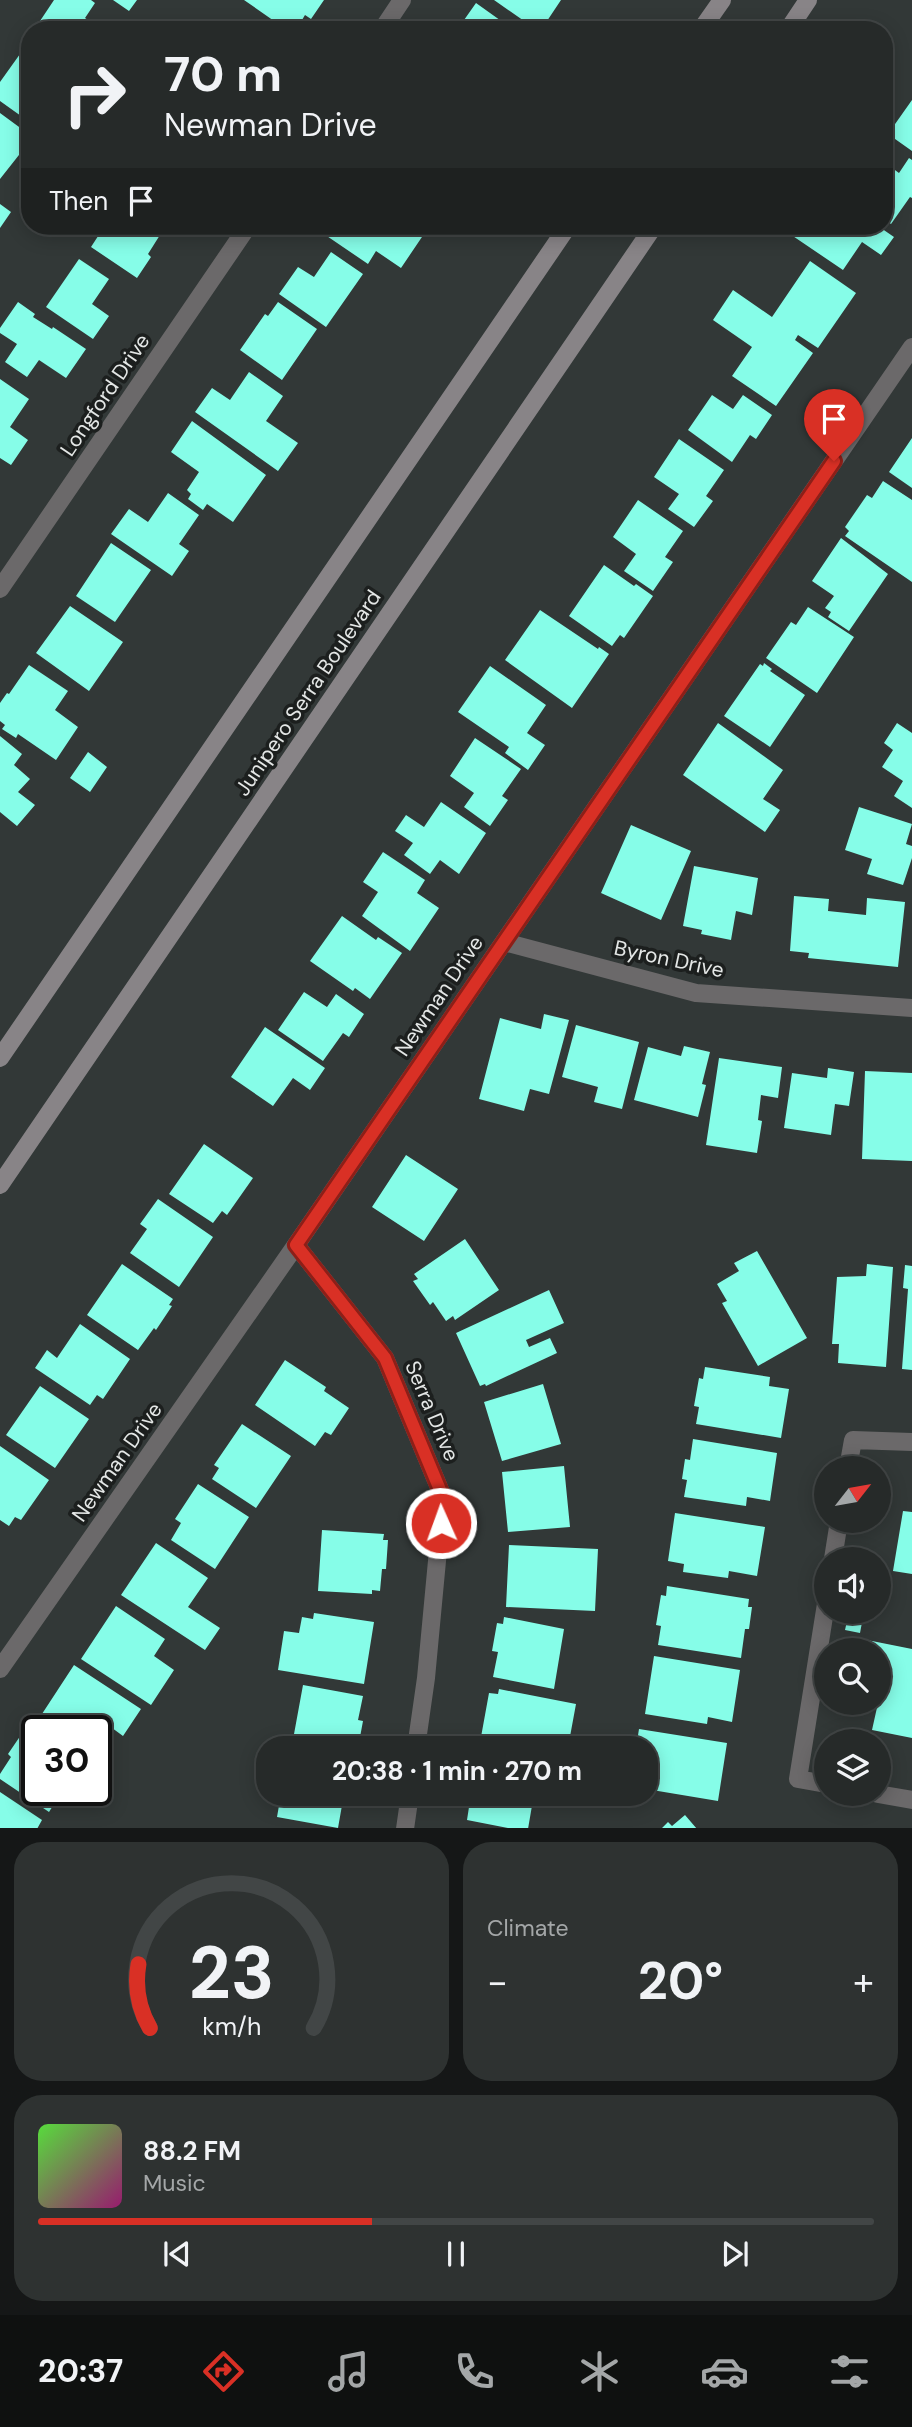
<!DOCTYPE html>
<html lang="en">
<head>
<meta charset="utf-8">
<style>
  body { margin:0; font-family:"DM Sans",sans-serif; background:#2e3231; color:#f1f3f6; height:100vh; display:flex; flex-direction:column; font-size:26px; white-space:nowrap }
  * { box-sizing:border-box; margin:0 }
  p { font-size:23px; color:#a4a7a8 }
  .icon { flex:none; width:38px; height:38px; fill:none; stroke:currentColor; stroke-width:2; stroke-linecap:round; stroke-linejoin:round }
  .map { position:relative; height:1828px; overflow:hidden }
  .drawer { display:flex; flex-direction:column; gap:14px; padding:14px; background:#151717; flex:1 }
  .drawer>* { flex:none }
  .hud { position:absolute; left:21px; top:21px; width:872px; height:214px; border-radius:28px; box-shadow:0 4px 18px #0003,0 0 0 2px #424646; background:#262a29; color:#f1f3f6; overflow:hidden }
  .needle { width:46px; rotate:59deg }
  .buttons { position:absolute; left:814px; top:1456px; display:grid; gap:14px }
  .buttons a { display:grid; place-items:center; width:77px; height:77px; border-radius:50%; background:#262a29; box-shadow:0 4px 18px #0003,0 0 0 2px #424646; font-size:35px }
  .speed { position:absolute; left:21px; top:1715px; display:flex; gap:14px; font-size:35px; font-weight:700; text-align:center }
  .speed>* { display:grid; place-content:center; width:91px; height:91px; border-radius:50%; background:#262a29; box-shadow:0 4px 18px #0003,0 0 0 2px #424646; line-height:1 }
  .speed .limit { border:4px solid #111; border-radius:10px; background:#fff; color:#111 }
  .pin { position:absolute; display:grid; place-items:center; width:60px; height:60px; color:#fff; margin:-72px -30px; border-radius:50% 50% 50% 0; rotate:-45deg; box-shadow:0 0 7px #0007 }
  .pin .icon { rotate:45deg }
  .me { position:absolute; width:77px; margin:-38px; rotate:358deg; stroke-linejoin:round; filter:drop-shadow(0 0 5px #0008) }
  .turn { display:flex; align-items:center; gap:24px; height:147px; padding:0 28px; font-size:32px }
  .turn .icon { width:91px; height:91px; stroke-width:2.5 }
  .turn b { display:block; font-size:49px; line-height:60px }
  .then { display:flex; align-items:center; height:66px; padding:0 28px; background:#0003; gap:14px; font-size:26px }
  .big { font-size:52px; font-weight:700; line-height:1.1 }
  .drawer .card { flex:1; display:flex; flex-direction:column; justify-content:center; gap:10px; min-width:0; padding:0 24px; border-radius:28px; background:#2e3231 }
  .drawer .dial { align-items:center; gap:0 }
  .dial svg { height:182px; overflow:visible; fill:none; stroke:#424646; stroke-width:7; stroke-linecap:round; text-anchor:middle }
  .dial text { fill:#f1f3f6; stroke:none }
  .song { display:flex; align-items:center; gap:21px }
  .cover { width:84px; height:84px; border-radius:10px; background:linear-gradient(135deg,hsl(110 70% 55%),hsl(320 70% 35%)) }
  .played { height:7px; border-radius:4px; background:linear-gradient(90deg,#d93025 40%,#424646 40%) }
  .keys { display:flex; justify-content:space-around; direction:ltr }
  .heat { display:flex; justify-content:space-between; align-items:center; font-size:38px; direction:ltr }
  .drawer .tiles { flex:1; display:grid; gap:14px; grid-template-columns:1fr 1fr }
  .card:last-child { grid-column:span 2 }
  .trip { position:absolute; left:256px; top:1736px; width:402px; height:70px; border-radius:28px; background:#262a29; box-shadow:0 4px 18px #0003,0 0 0 2px #424646; font-weight:700; line-height:70px; text-align:center }
  .dock { display:flex; height:112px; justify-content:space-around; align-items:center; background:#0f1110; color:#a4a7a8 }
  .dock .icon { width:49px; height:49px }
  .dock .current { color:#d93025 }
  .dock b { font-size:32px; color:#f1f3f6 }
  .map>svg:first-child { display:block }
  .building { fill:#86fde8 }
  .lines { fill:none; stroke-linecap:round; stroke-linejoin:round }
  .street { stroke:#6b696a; stroke-width:18 }
  .secondary { stroke:#888487; stroke-width:18 }
  .route-casing { stroke:#8d1f18; stroke-width:18 }
  .route { stroke:#d93025; stroke-width:12 }
  .labels { text-anchor:middle; dominant-baseline:central; stroke-width:7; stroke-linejoin:round; paint-order:stroke }
  .street-label { font-size:21px; fill:#e4e7e6; stroke:#1c1f1e }
</style>
</head>
<body>
<div class="map">
<svg width="912" height="1829" viewBox="0 0 912 1829">
  <rect width="100%" height="100%" fill="#323837"/>
  <!-- building -->
  <path class="building" d="M 54,0 L 91,0 L 95,3 L 85,18 L 103,30 L 34,30 Z
    M 113,0 L 137,0 L 129,11 Z
    M 244,0 L 324,0 L 311,19 L 305,15 L 296,30 L 287,30 Z
    M 494,0 L 561,0 L 541,30 L 537,30 Z
    M 476,3 L 514,30 L 457,30 Z
    M 30,40 L 30,119 L 28,121 L 0,101 L 0,82 Z
    M 912,100 L 912,151 L 888,134 Z
    M 0,113 L 30,135 L 30,141 L 0,179 Z
    M 909,158 L 912,160 L 912,198 L 910,197 L 891,224 L 884,219 L 884,162 L 899,173 Z
    M 0,204 L 11,212 L 0,228 Z
    M 97,226 L 163,226 L 165,227 L 148,254 L 151,257 L 137,278 L 91,247 L 102,230 Z
    M 321,226 L 412,226 L 424,234 L 401,268 L 376,251 L 368,264 L 318,230 Z
    M 782,226 L 878,226 L 894,237 L 881,255 L 862,242 L 843,270 L 781,228 Z
    M 331,252 L 363,274 L 326,327 L 279,294 L 298,267 L 314,277 Z
    M 79,259 L 109,279 L 92,304 L 109,316 L 93,339 L 46,307 Z
    M 810,261 L 856,293 L 818,348 L 798,335 L 795,340 L 813,353 L 776,406 L 732,376 L 752,347 L 713,320 L 733,290 L 772,317 Z
    M 18,302 L 35,314 L 33,317 L 52,329 L 53,327 L 86,349 L 66,378 L 39,360 L 27,377 L 5,362 L 17,344 L 0,333 L 0,328 Z
    M 278,302 L 317,329 L 282,380 L 240,350 L 265,314 L 268,316 Z
    M 249,372 L 283,396 L 266,421 L 298,443 L 278,471 L 195,412 L 212,388 L 230,400 Z
    M 0,379 L 29,399 L 10,427 L 28,440 L 11,465 L 0,458 Z
    M 712,395 L 733,409 L 743,395 L 772,415 L 756,439 L 750,435 L 732,462 L 688,430 Z
    M 192,421 L 266,475 L 233,522 L 207,504 L 203,510 L 188,499 L 191,494 L 187,490 L 199,472 L 171,452 Z
    M 912,438 L 912,488 L 889,472 Z
    M 679,439 L 724,470 L 706,496 L 713,501 L 694,527 L 668,509 L 679,494 L 654,477 Z
    M 883,481 L 912,500 L 912,582 L 845,536 L 849,531 L 845,527 L 867,495 L 872,498 Z
    M 168,493 L 199,515 L 179,544 L 189,551 L 172,576 L 111,534 L 129,509 L 148,522 Z
    M 638,500 L 683,531 L 665,557 L 673,562 L 653,591 L 624,571 L 636,554 L 613,537 Z
    M 841,538 L 888,574 L 849,631 L 828,617 L 831,612 L 825,608 L 834,596 L 812,581 Z
    M 111,543 L 151,570 L 115,622 L 76,596 Z
    M 604,565 L 634,586 L 636,584 L 653,596 L 624,638 L 620,635 L 612,646 L 569,616 Z
    M 70,606 L 123,642 L 89,691 L 36,653 Z
    M 808,607 L 854,637 L 817,693 L 766,658 L 791,622 L 796,625 Z
    M 540,610 L 598,649 L 599,647 L 609,654 L 572,708 L 505,660 Z
    M 764,663 L 772,669 L 770,671 L 805,695 L 770,747 L 724,716 L 760,664 L 763,666 Z
    M 29,665 L 68,691 L 55,710 L 78,727 L 56,760 L 18,734 L 16,738 L 2,729 L 5,725 L 0,721 L 0,703 L 7,693 L 9,694 Z
    M 490,666 L 546,705 L 527,733 L 545,745 L 528,770 L 505,753 L 509,747 L 458,712 Z
    M 718,723 L 783,770 L 763,799 L 780,810 L 765,832 L 683,775 Z
    M 897,723 L 912,733 L 912,808 L 894,796 L 903,781 L 882,767 L 893,750 L 884,743 Z
    M 0,736 L 22,754 L 14,765 L 30,779 L 18,792 L 35,805 L 17,826 L 0,812 Z
    M 475,738 L 521,769 L 502,796 L 508,800 L 490,826 L 464,807 L 474,793 L 450,776 Z
    M 88,752 L 107,767 L 90,792 L 70,778 Z
    M 441,802 L 486,833 L 459,874 L 440,860 L 430,874 L 404,855 L 413,843 L 395,831 L 406,815 L 424,827 Z
    M 859,807 L 912,824 L 906,844 L 912,846 L 912,858 L 903,885 L 867,874 L 872,859 L 845,850 Z
    M 631,825 L 691,851 L 661,920 L 601,893 Z
    M 383,852 L 425,880 L 417,893 L 439,908 L 410,951 L 362,916 L 378,892 L 363,882 Z
    M 694,866 L 758,878 L 752,915 L 736,911 L 731,940 L 701,934 L 702,930 L 683,926 Z
    M 794,896 L 829,899 L 828,911 L 866,915 L 867,898 L 905,902 L 898,967 L 808,958 L 809,953 L 790,951 Z
    M 342,916 L 376,940 L 378,937 L 402,953 L 370,999 L 355,988 L 353,991 L 310,961 Z
    M 304,992 L 327,1007 L 336,994 L 364,1014 L 349,1037 L 343,1033 L 323,1061 L 278,1030 Z
    M 544,1014 L 569,1020 L 549,1094 L 530,1089 L 524,1111 L 479,1099 L 500,1018 L 541,1029 Z
    M 576,1025 L 639,1042 L 622,1109 L 594,1102 L 598,1087 L 562,1077 Z
    M 265,1027 L 325,1068 L 310,1090 L 293,1078 L 273,1106 L 231,1077 Z
    M 684,1046 L 710,1052 L 702,1084 L 706,1085 L 698,1117 L 634,1100 L 648,1047 L 681,1056 Z
    M 719,1058 L 782,1067 L 778,1098 L 761,1095 L 758,1120 L 762,1121 L 757,1153 L 706,1145 Z
    M 828,1068 L 854,1072 L 849,1106 L 835,1104 L 831,1135 L 784,1128 L 792,1073 L 827,1078 Z
    M 865,1071 L 912,1073 L 912,1161 L 862,1159 Z
    M 204,1144 L 253,1178 L 227,1215 L 222,1211 L 213,1223 L 169,1194 Z
    M 406,1155 L 458,1189 L 424,1241 L 372,1207 Z
    M 158,1199 L 213,1237 L 179,1287 L 130,1253 L 147,1229 L 140,1224 Z
    M 465,1239 L 499,1290 L 455,1320 L 453,1316 L 446,1321 L 433,1302 L 430,1305 L 413,1281 L 418,1279 L 414,1274 Z
    M 757,1251 L 807,1338 L 758,1366 L 722,1303 L 727,1301 L 717,1284 L 739,1271 L 734,1263 Z
    M 122,1264 L 173,1299 L 169,1305 L 172,1306 L 156,1330 L 154,1328 L 138,1350 L 87,1315 Z
    M 867,1264 L 893,1267 L 886,1367 L 838,1363 L 839,1344 L 832,1344 L 837,1277 L 866,1276 Z
    M 905,1265 L 912,1266 L 912,1370 L 902,1369 L 908,1289 L 903,1288 Z
    M 549,1290 L 564,1323 L 526,1340 L 529,1347 L 550,1338 L 557,1353 L 486,1386 L 485,1384 L 480,1386 L 456,1333 Z
    M 80,1324 L 130,1359 L 103,1399 L 97,1395 L 90,1405 L 35,1368 L 47,1350 L 57,1358 Z
    M 285,1360 L 326,1387 L 324,1391 L 349,1408 L 331,1435 L 325,1432 L 315,1446 L 255,1405 Z
    M 705,1367 L 770,1377 L 769,1386 L 789,1389 L 781,1438 L 696,1424 L 699,1407 L 694,1406 L 699,1378 L 703,1379 Z
    M 543,1384 L 561,1444 L 502,1461 L 484,1402 Z
    M 40,1386 L 89,1419 L 55,1468 L 6,1435 Z
    M 242,1424 L 291,1456 L 256,1508 L 212,1479 L 219,1468 L 214,1465 Z
    M 693,1439 L 777,1453 L 770,1501 L 747,1497 L 746,1506 L 684,1497 L 687,1480 L 682,1479 L 685,1459 L 690,1460 Z
    M 0,1446 L 49,1480 L 21,1520 L 15,1517 L 9,1526 L 0,1520 Z
    M 564,1466 L 570,1527 L 508,1532 L 502,1472 Z
    M 198,1484 L 249,1517 L 215,1569 L 171,1540 L 181,1523 L 175,1519 Z
    M 903,1511 L 912,1512 L 912,1574 L 893,1571 Z
    M 675,1513 L 765,1527 L 757,1576 L 729,1571 L 728,1578 L 683,1572 L 684,1564 L 668,1561 Z
    M 322,1530 L 384,1534 L 383,1540 L 388,1540 L 386,1569 L 382,1569 L 380,1591 L 372,1590 L 372,1594 L 318,1591 Z
    M 156,1543 L 208,1578 L 188,1607 L 220,1628 L 205,1650 L 121,1595 Z
    M 509,1545 L 598,1549 L 595,1611 L 506,1607 Z
    M 667,1586 L 749,1599 L 748,1607 L 752,1607 L 749,1629 L 745,1629 L 741,1658 L 658,1645 L 661,1626 L 656,1625 L 661,1595 L 666,1596 Z
    M 116,1606 L 165,1639 L 154,1656 L 174,1670 L 151,1705 L 81,1659 Z
    M 849,1612 L 864,1612 L 860,1633 L 845,1630 Z
    M 314,1613 L 374,1622 L 364,1684 L 278,1670 L 284,1631 L 299,1633 L 302,1617 L 313,1619 Z
    M 504,1617 L 564,1629 L 554,1689 L 493,1677 L 498,1652 L 492,1651 L 497,1623 L 503,1624 Z
    M 852,1637 L 912,1649 L 912,1738 L 872,1730 L 878,1703 L 878,1650 L 849,1650 Z
    M 654,1656 L 740,1670 L 732,1722 L 708,1717 L 707,1724 L 645,1714 Z
    M 74,1665 L 141,1709 L 123,1736 L 108,1725 L 96,1742 L 96,1731 L 61,1731 L 40,1717 Z
    M 303,1685 L 363,1696 L 358,1720 L 363,1721 L 358,1748 L 310,1748 L 292,1745 Z
    M 499,1689 L 576,1704 L 569,1742 L 545,1738 L 543,1748 L 479,1748 L 489,1693 L 498,1694 Z
    M 31,1726 L 37,1730 L 37,1790 L 72,1790 L 62,1805 L 56,1801 L 49,1812 L 0,1779 L 0,1774 L 11,1757 L 8,1754 L 25,1729 L 28,1731 Z
    M 639,1729 L 727,1743 L 718,1801 L 646,1789 L 646,1748 L 636,1748 Z
    M 0,1792 L 42,1820 L 37,1829 L 0,1829 Z
    M 281,1794 L 344,1794 L 338,1828 L 277,1817 Z
    M 471,1794 L 534,1794 L 528,1829 L 513,1829 L 467,1820 Z
    M 685,1815 L 697,1829 L 661,1829 L 668,1822 L 672,1826 Z"/>
  <g class="lines">
    <!-- street -->
    <path class="street" d="M 382,30 L 402,0
      M 0,589 L 248,226
      M 504,942 L 696,993 L 912,1008
      M 296,1245 L 385,1358 L 443,1497 L 426,1678 L 416,1748
      M 848,1468 L 853,1440 L 912,1442
      M 833,1559 L 839,1521
      M 826,1604 L 798,1779 L 826,1784
      M 0,1669 L 296,1245 L 912,347
      M 878,1794 L 912,1800
      M 405,1829 L 410,1794"/>
    <!-- secondary -->
    <path class="secondary" d="M 701,30 L 722,0
      M 788,30 L 808,0
      M 0,1058 L 568,226
      M 0,1185 L 654,226"/>
  </g>
  <g class="lines">
    <defs>
      <path id="route" d="M 441,1523 L 443,1497 L 385,1358 L 296,1245 L 834,461"/>
    </defs>
    <!-- route casing -->
    <use href="#route" class="route-casing"/>
    <!-- route -->
    <use href="#route" class="route"/>
  </g>
  <g class="labels">
    <!-- street labels -->
    <g class="street-label">
      <text transform="translate(105 395) rotate(-56)">Longford Drive</text>
      <text transform="translate(308 693) rotate(-56)">Junipero Serra Boulevard</text>
      <text transform="translate(669 959) rotate(12)">Byron Drive</text>
      <text transform="translate(439 996) rotate(-56)">Newman Drive</text>
      <text transform="translate(432 1411) rotate(67)">Serra Drive</text>
      <text transform="translate(117 1462) rotate(-55)">Newman Drive</text>
    </g>
  </g>
</svg>
<div class="buttons">
<a><svg class="needle" viewBox="-14 -14 28 28"><path d="M0-13l5 13h-10z" fill="#e53935"/><path d="M0 13l5-13h-10z" fill="#a4a7a8"/></svg></a>
<a><svg class="icon" aria-label="sound" viewBox="0 0 24 24"><path d="M4 9h4l5-4v14l-5-4H4zM17 9q2 3 0 6"/></svg></a>
<a><svg class="icon" aria-label="search" viewBox="0 0 24 24"><circle cx="10" cy="10" r="6"/><path d="M15 15l6 6"/></svg></a>
<a><svg class="icon" aria-label="layers" viewBox="0 0 24 24"><path d="M12 4l9 5-9 5-9-5zM3 14l9 5 9-5"/></svg></a>
</div>
<div class="speed"><div class="limit">30</div></div>
<div class="pin" style="left:834px;top:461px;background:#d93025"><svg class="icon" aria-label="arrive" viewBox="0 0 24 24"><path d="M6 21V4h12l-3 4 3 4H6"/></svg></div>
<svg class="me" style="left:441px;top:1523px" viewBox="-20 -20 40 40"><circle r="17" fill="#d93025" stroke="#fff" stroke-width="3"/><path d="M0-11L8 9 0 5-8 9z" fill="#fff"/></svg>
<div class="trip">20:38 · 1 min · 270 m</div>
<div class="hud">
<div class="turn"><svg class="icon" aria-label="right" viewBox="0 0 24 24"><path d="M7 20v-9h11M14 6l5 5-5 5"/></svg><div><b>70 m</b>Newman Drive</div></div>
<div class="then">Then<svg class="icon" aria-label="arrive" viewBox="0 0 24 24"><path d="M6 21V4h12l-3 4 3 4H6"/></svg></div>
</div>
</div>
<section class="drawer">
<div class="tiles">
<div class="card dial"><svg viewBox="0 0 100 80">
<path d="M14 69A42 42 0 1 1 86 69"/>
<path d="M14 69A42 42 0 0 1 9 41" stroke="#d93025"/>
<text x="50" y="56" font-size="32" font-weight="700">23</text>
<text x="50" y="72" font-size="11">km/h</text>
</svg></div>
<div class="card"><p>Climate</p>
<div class="heat"><a>−</a><b class="big">20°</b><a>+</a></div>
</div>
<div class="card">
<div class="song"><i class="cover"></i><div><b>88.2 FM</b><p>Music</p></div></div>
<div class="played"></div>
<div class="keys"><svg class="icon" aria-label="previous" viewBox="0 0 24 24"><path d="M18 5L8 12l10 7zM5 5v14"/></svg><svg class="icon" aria-label="pause" viewBox="0 0 24 24"><path d="M8 5v14M16 5v14"/></svg><svg class="icon" aria-label="next" viewBox="0 0 24 24"><path d="M6 5l10 7-10 7zM19 5v14"/></svg></div>
</div>
</div>
</section>
<nav class="dock">
<b>20:37</b>
<svg class="icon current" aria-label="directions" viewBox="0 0 24 24"><path d="M12 3l9 9-9 9-9-9zM9 14v-3h6M13 9l2 2-2 2"/></svg>
<svg class="icon" aria-label="music" viewBox="0 0 24 24"><path d="M9 18V5l10-2v13"/><circle cx="6" cy="18" r="3"/><circle cx="16" cy="16" r="3"/></svg>
<svg class="icon" aria-label="phone" viewBox="0 0 24 24"><path d="M5 4h4l2 5-3 2q2 4 5 5l2-3 5 2v4C11 20 4 13 5 4z"/></svg>
<svg class="icon" aria-label="climate" viewBox="0 0 24 24"><path d="M12 3v18M4 7l16 10M4 17L20 7"/></svg>
<svg class="icon" aria-label="car" viewBox="0 0 24 24"><path d="M5 17H2v-5l4-1 3-4h7l3 4 3 1v5h-3M9 17h6M6 11h13"/><circle cx="7" cy="17" r="2"/><circle cx="17" cy="17" r="2"/></svg>
<svg class="icon" aria-label="filters" viewBox="0 0 24 24"><path d="M4 7h16M4 17h16"/><circle cx="9" cy="7" r="2"/><circle cx="15" cy="17" r="2"/></svg>
</nav>
</body>
</html>
